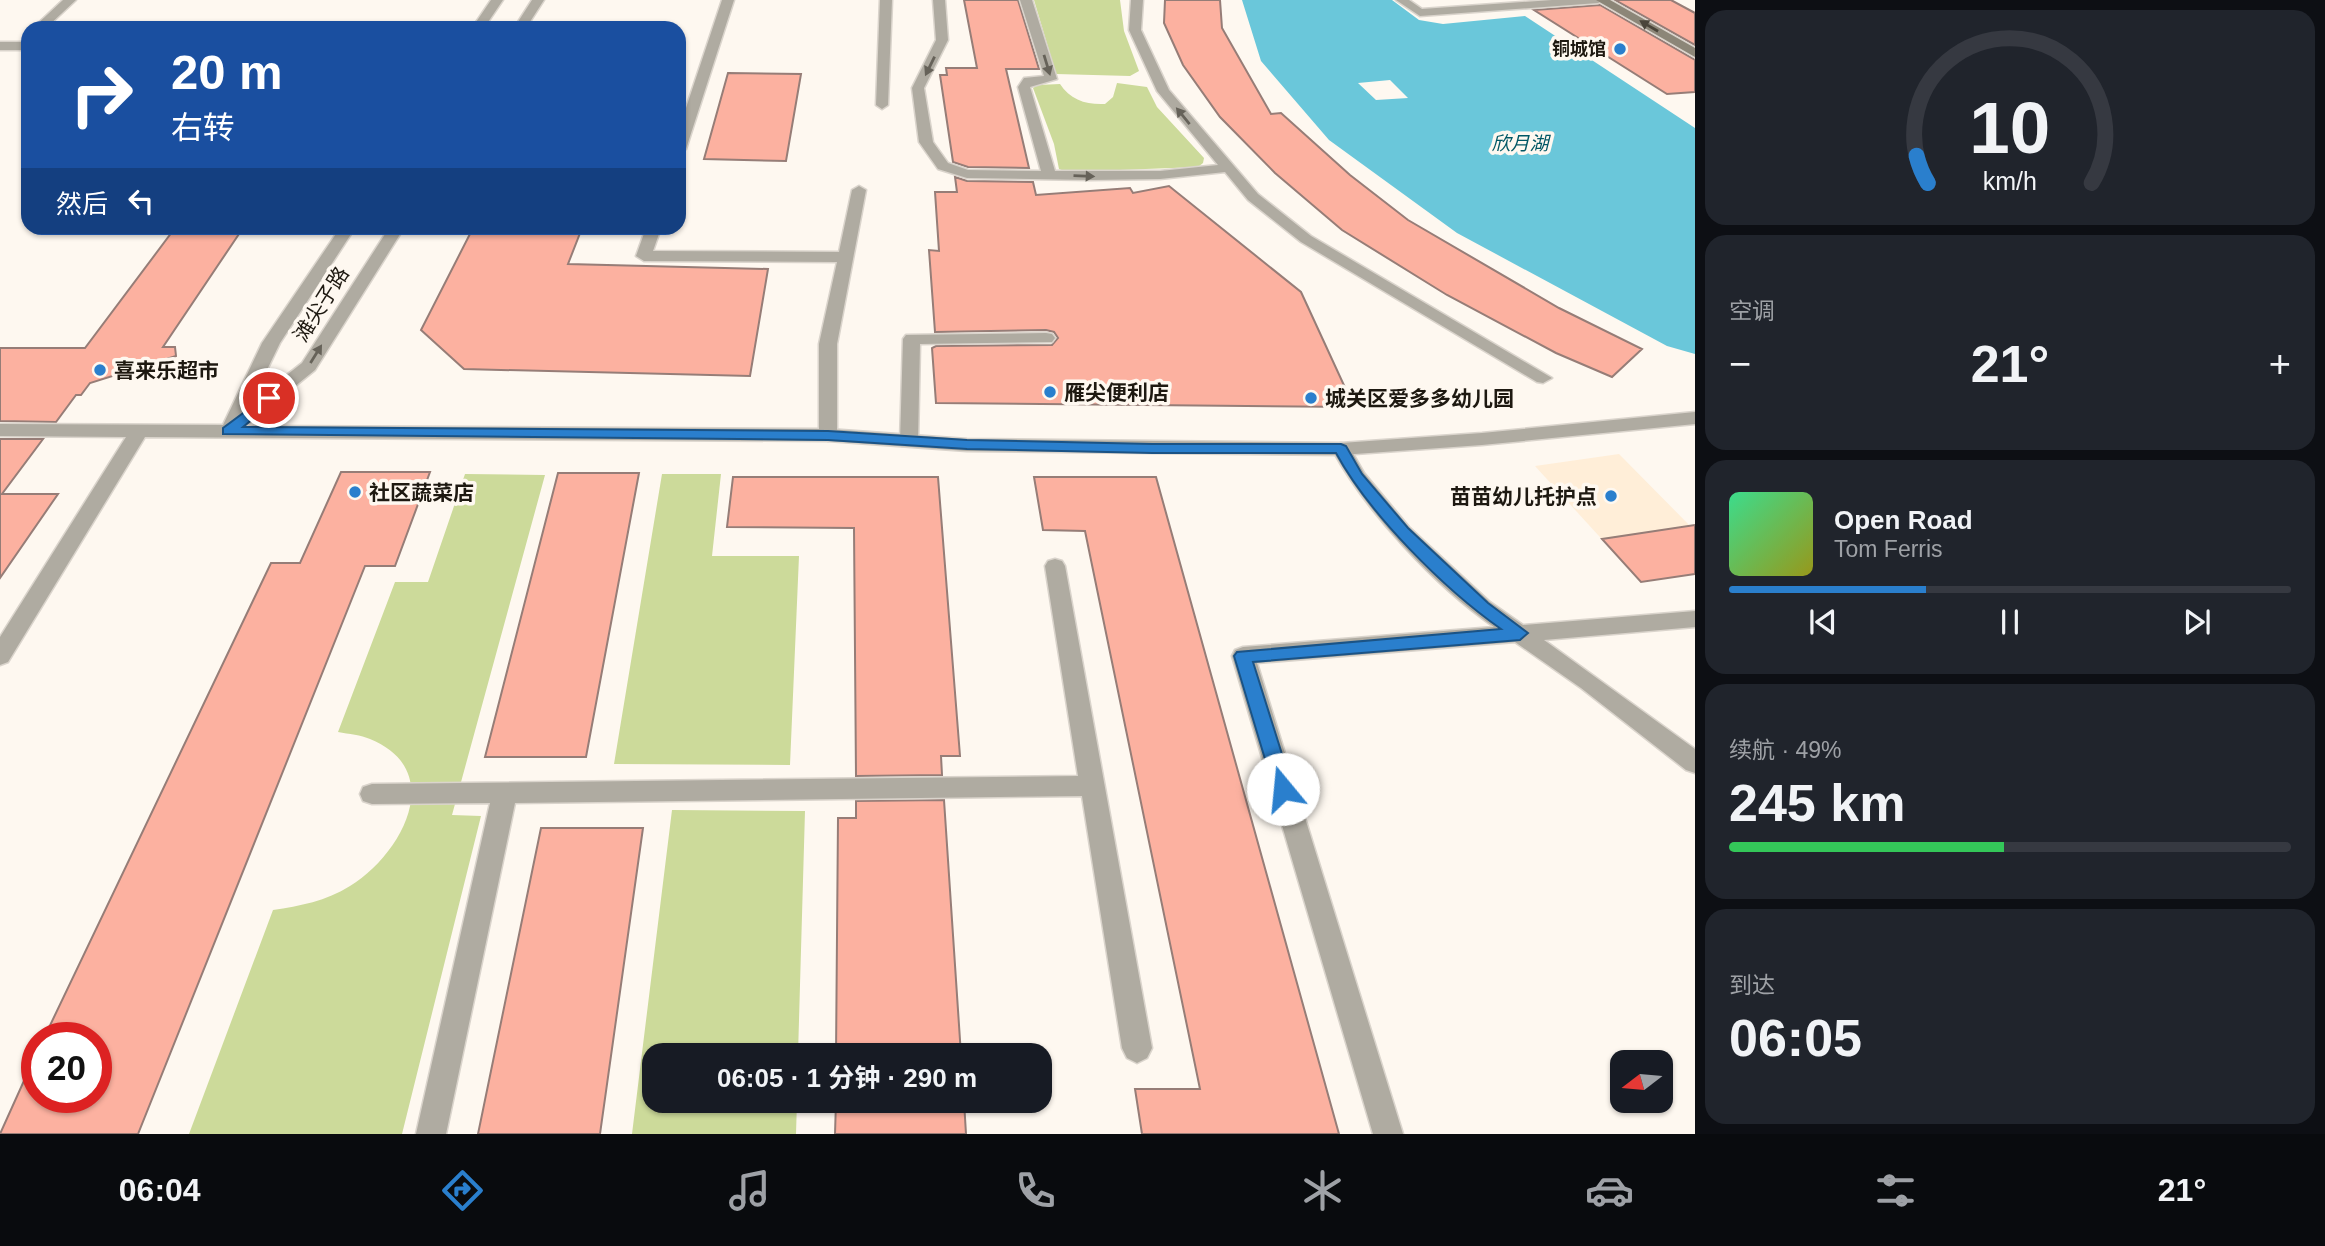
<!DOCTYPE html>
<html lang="zh">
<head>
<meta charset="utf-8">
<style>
  body { margin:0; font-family:Helvetica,"Noto Sans SC",sans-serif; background:#20242c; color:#f1f3f6; height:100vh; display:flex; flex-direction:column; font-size:26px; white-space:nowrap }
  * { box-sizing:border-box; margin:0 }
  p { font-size:23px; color:#9ea1a6 }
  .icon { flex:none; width:38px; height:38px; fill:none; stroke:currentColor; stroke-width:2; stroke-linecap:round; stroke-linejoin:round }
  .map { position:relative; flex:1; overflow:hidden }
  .drawer { display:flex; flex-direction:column; gap:10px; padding:10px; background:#0d0f14; width:630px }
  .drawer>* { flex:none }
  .banner { position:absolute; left:21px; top:21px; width:665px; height:214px; border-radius:21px; box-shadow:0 2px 5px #0004; background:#1a4fa0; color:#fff; overflow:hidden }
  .needle { width:46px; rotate:254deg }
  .buttons { position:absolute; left:1610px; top:1050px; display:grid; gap:14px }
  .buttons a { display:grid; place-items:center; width:63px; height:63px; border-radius:14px; background:#171b24; box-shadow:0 2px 5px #0004; font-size:35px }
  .speed { position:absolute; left:21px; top:1022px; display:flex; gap:14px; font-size:35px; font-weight:700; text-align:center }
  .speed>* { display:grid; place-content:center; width:91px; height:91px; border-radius:50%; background:#171b24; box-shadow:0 2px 5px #0004; line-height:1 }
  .speed .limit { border:10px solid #d22; background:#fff; color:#111 }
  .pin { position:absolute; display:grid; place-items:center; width:60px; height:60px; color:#fff; margin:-30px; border:4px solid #fff; border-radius:50%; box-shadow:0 2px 7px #0007 }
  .me { position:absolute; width:77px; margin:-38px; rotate:343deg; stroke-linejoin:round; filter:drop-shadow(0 0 5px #0008) }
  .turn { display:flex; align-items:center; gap:24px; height:147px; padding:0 35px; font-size:32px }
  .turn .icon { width:91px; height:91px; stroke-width:2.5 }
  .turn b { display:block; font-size:49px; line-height:60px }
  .then { display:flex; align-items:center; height:66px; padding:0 35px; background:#0003; gap:14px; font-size:26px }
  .big { font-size:52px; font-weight:700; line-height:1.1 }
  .drawer .card { flex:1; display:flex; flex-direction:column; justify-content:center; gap:10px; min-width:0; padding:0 24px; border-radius:21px; background:#20242c }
  .drawer .dial { align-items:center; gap:0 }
  .dial svg { height:182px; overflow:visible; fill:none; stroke:#363941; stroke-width:7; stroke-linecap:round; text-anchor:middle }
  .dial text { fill:#f1f3f6; stroke:none }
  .song { display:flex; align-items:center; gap:21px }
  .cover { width:84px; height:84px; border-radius:10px; background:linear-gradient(135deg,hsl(150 70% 55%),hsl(60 70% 35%)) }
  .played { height:7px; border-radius:4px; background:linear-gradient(90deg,#2a7fcd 35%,#363941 35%) }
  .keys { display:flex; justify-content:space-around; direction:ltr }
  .heat { display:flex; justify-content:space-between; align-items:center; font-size:38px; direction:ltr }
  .charge { height:10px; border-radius:5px; background:linear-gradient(90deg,#34c759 49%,#363941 0) }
  .trip { position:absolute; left:642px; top:1043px; width:410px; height:70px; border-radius:21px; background:#171b24; box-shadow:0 2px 5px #0004; font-weight:700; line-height:70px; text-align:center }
  .dock { display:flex; height:112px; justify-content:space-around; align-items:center; background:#090b0e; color:#9ea1a6 }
  .dock .icon { width:49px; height:49px }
  .dock .on { color:#2a7fcd }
  .dock b { font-size:32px; color:#f1f3f6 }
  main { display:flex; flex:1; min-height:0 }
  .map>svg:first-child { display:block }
  .built { fill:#ffeed8 }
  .green { fill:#ccda9a }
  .water { fill:#6ac7da; fill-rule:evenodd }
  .building { fill:#fcb1a0; stroke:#967d77; stroke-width:2 }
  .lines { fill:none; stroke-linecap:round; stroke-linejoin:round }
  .service-casing { stroke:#dad4cc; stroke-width:3 }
  .minor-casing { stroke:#dad4cc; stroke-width:3 }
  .secondary-casing { stroke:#dad4cc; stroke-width:3 }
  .service { fill:#afaba1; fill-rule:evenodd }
  .minor { fill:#afaba1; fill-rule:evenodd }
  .secondary { fill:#8c8678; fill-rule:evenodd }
  .oneway { fill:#4a453a }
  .oneway2 { fill:#666259 }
  .route { fill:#2a7fcd; stroke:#1b5385; stroke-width:2 }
  .poi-dot { fill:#2a7fcd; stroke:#fef8f0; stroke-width:2.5 }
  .labels { text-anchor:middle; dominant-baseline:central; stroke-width:7; stroke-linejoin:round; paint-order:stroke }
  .far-poi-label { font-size:18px; font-weight:bold; fill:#1e1911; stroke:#fef8f0; text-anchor:end }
  .far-water-label { font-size:19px; font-style:italic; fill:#005765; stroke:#fef8f0 }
  .street-label { font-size:21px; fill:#1e1911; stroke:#fef8f0 }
  .poi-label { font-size:21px; font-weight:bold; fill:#1e1911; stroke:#fef8f0; text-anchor:start }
</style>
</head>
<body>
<main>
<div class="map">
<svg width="1695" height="1134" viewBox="0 0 1695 1134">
  <rect width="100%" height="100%" fill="#fef8f0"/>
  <!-- built -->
  <path class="built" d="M 1619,454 L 1695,531 L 1695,574 L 1641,582 L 1535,466 Z"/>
  <!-- green -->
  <path class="green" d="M 1034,0 L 1120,0 L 1124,31 L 1139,71 L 1130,76 L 1056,74 Z
    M 1117,83 L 1147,87 L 1157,107 L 1204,158 L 1203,163 L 1198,167 L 1067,172 L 1059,169 L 1054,144 L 1033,88 L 1038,85 L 1060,84 C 1070,100 1087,105 1105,104 L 1113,97 Z
    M 465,474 L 545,475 L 452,815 L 481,816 L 402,1134 L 189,1134 L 273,910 C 300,906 326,901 350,886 C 401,855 448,771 370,739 C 361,735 349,734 338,732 L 395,582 L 428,582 Z
    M 662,474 L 721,474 L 712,556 L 799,556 L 790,765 L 614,764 Z
    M 672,810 L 805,811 L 798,1055 L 654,1055 L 654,1101 L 797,1101 L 796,1134 L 632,1134 Z"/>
  <!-- water -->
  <path class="water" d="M 1242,0 L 1392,0 L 1419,20 L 1443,24 L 1525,16 L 1695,128 L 1695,354 L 1667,346 L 1457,233 L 1329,140 L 1261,61 ZM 1390,80 L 1408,98 L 1376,100 L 1358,83 Z"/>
  <!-- building -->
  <path class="building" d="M 964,0 L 1018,0 L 1039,69 L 1006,69 L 1029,168 L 968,167 L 953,162 L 940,75 L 947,75 L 946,68 L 977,68 Z
    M 1165,0 L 1220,0 L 1222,28 L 1271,114 L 1281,113 L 1350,175 L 1408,220 L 1559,308 L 1642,349 L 1612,377 L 1556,353 L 1447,295 L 1342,230 L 1275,173 L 1220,117 L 1183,65 L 1164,23 Z
    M 1615,0 L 1671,0 L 1695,13 L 1695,45 Z
    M 1600,5 L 1695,60 L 1695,92 L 1667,94 L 1534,10 Z
    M 728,73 L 801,74 L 786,161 L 704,159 Z
    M 955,177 L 967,181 L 1033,182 L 1036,195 L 1130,188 L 1133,193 L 1169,186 L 1301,292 L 1354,407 L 936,403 L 932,348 L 936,346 L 1052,345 L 1058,338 L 1054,332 L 1046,330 L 935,332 L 929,250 L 939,251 L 935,192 L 957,192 Z
    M 175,228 L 243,228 L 163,347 L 175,347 L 176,356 L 90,383 L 81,395 L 76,395 L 56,422 L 0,421 L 0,348 L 85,348 Z
    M 473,228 L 582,228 L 568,264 L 768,269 L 750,376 L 464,369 L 421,330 Z
    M 0,439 L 43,439 L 2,494 L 58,494 L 0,578 Z
    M 341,472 L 430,472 L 395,566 L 365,566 L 138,1134 L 0,1134 L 37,1052 L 37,1097 L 96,1097 L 96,1038 L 44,1038 L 271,563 L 300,563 Z
    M 558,473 L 639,473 L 586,757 L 485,757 Z
    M 733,477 L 938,477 L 960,756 L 941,756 L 942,775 L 856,776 L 854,528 L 727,527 Z
    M 1034,477 L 1156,477 L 1339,1134 L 1142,1134 L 1135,1089 L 1200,1089 L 1085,531 L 1043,530 Z
    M 1695,525 L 1695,574 L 1641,582 L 1602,539 Z
    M 944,800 L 961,1055 L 836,1055 L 838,818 L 856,818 L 856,801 Z
    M 541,828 L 643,828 L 600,1134 L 478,1134 Z
    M 836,1101 L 964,1101 L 966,1134 L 835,1134 Z"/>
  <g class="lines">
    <defs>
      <path id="service" d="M 63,0 L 76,0 L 46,28 L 33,28 Z
        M 722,0 L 734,0 L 686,149 L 679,153 L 679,129 Z
        M 880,0 L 892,0 L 888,105 L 882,109 L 876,105 Z
        M 1396,0 L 1409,0 L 1422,9 L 1552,0 L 1604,0 L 1598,3 L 1420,16 Z
        M 0,42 L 28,42 L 28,50 L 0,50 Z
        M 859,186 L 866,190 L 837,344 L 837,435 L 828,441 L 819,435 L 819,344 L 837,262 L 644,261 L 636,256 L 646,228 L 661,228 L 653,251 L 839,252 L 852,190 Z
        M 1046,333 L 1052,334 L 1055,338 L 1052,342 L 920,344 L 918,442 L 916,446 L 902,446 L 900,442 L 903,339 L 906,335 Z
        M 1341,443 L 1348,445 L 1364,473 L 1409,527 L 1490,602 L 1523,625 L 1695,611 L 1695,627 L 1544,640 L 1695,749 L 1695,773 L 1686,770 L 1581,688 L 1515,642 L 1257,663 L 1403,1134 L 1373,1134 L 1232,656 L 1235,650 L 1243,647 L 1494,627 C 1435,586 1366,512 1332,449 L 1334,445 Z"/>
      <path id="minor" d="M 491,0 L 503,0 L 484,28 L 472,28 Z
        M 532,0 L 544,0 L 526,28 L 514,28 Z
        M 933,0 L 945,0 L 948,40 L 924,88 L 933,142 L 948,163 L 968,170 L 1041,171 L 1018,87 L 1024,78 L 1044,76 L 1020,0 L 1032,0 L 1057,79 L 1030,87 L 1055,171 L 1160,171 L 1218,165 L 1157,91 L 1129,30 L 1131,0 L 1143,0 L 1141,30 L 1169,90 L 1258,194 L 1311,236 L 1552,378 L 1543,383 L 1537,382 L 1301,242 L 1248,200 L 1225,172 L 1160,179 L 1090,180 L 967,178 L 938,169 L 919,142 L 912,88 L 936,40 Z
        M 340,228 L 355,228 L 280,343 L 251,403 L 302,363 L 389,228 L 404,228 L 315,370 L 246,426 L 828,429 L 967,439 L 1341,443 L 1482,433 L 1695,412 L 1695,424 L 1482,445 L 1341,455 L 967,451 L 828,441 L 145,437 L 8,662 L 0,665 L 0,637 L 126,437 L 0,436 L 0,424 L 223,425 L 262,343 Z
        M 1055,559 L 1062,561 L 1065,566 L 1152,1048 L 1147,1058 L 1137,1063 L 1127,1058 L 1122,1048 L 1082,796 L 515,803 L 446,1134 L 416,1134 L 490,803 L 372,804 L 363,801 L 360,794 L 363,787 L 372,784 L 1078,776 L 1045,566 L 1048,561 Z"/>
      <path id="secondary" d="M 1596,0 L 1610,0 L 1695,48 L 1695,57 Z"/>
    </defs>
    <!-- service casing -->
    <use href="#service" class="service-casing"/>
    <!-- minor casing -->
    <use href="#minor" class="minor-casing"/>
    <!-- secondary casing -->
    <use href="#secondary" class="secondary-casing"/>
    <!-- service -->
    <use href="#service" class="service"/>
    <!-- minor -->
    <use href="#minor" class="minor"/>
    <!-- secondary -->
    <use href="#secondary" class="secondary"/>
  </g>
  <!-- one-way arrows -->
  <defs><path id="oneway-solid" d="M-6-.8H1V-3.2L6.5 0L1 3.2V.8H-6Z" transform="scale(1.75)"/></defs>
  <use class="oneway" href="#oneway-solid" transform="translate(1649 26) rotate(-150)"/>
  <g class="oneway2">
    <use href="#oneway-solid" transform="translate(1047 65) rotate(73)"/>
    <use href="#oneway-solid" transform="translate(930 66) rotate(116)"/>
    <use href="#oneway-solid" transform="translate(1183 116) rotate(-129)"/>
    <use href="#oneway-solid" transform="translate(1084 176) rotate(2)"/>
    <use href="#oneway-solid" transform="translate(316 354) rotate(-58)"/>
  </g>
  <!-- route -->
  <path class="route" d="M 269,394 L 276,398 L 274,401 L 243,427 L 828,431 L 967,440 L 1152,444 L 1341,444 L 1346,446 L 1362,474 L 1408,528 L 1488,603 L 1528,633 L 1520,640 L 1253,662 L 1293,789 L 1290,795 L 1283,797 L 1276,795 L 1274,789 L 1234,656 L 1237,652 L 1501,629 C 1444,589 1369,514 1336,453 L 1152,453 L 967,449 L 828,440 L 223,434 L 223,428 Z"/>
  <!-- markers -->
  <g class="poi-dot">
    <circle cx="1620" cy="49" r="7"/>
    <circle cx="100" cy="370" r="7"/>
    <circle cx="1050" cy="392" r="7"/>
    <circle cx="1311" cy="398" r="7"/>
    <circle cx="355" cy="492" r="7"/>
    <circle cx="1611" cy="496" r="7"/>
  </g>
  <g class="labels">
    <!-- far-poi labels -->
    <g class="far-poi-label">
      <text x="1606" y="49">铜城馆</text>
    </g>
    <!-- far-water labels -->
    <g class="far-water-label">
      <text x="1520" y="143">欣月湖</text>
    </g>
    <!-- street labels -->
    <g class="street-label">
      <text transform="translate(321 304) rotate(-58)">滩尖子路</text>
    </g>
    <!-- poi labels -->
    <g class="poi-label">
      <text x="114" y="370">喜来乐超市</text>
      <text x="1064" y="392">雁尖便利店</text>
      <text x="1325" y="398">城关区爱多多幼儿园</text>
      <text x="369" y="492">社区蔬菜店</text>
      <text x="1597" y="496" text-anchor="end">苗苗幼儿托护点</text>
    </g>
  </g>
</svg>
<div class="buttons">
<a><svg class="needle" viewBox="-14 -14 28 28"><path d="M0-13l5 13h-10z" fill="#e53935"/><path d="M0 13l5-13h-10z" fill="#9ea1a6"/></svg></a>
</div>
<div class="speed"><div class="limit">20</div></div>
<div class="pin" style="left:269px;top:398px;background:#d93025"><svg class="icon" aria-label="arrive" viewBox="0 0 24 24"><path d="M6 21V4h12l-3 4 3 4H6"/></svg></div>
<svg class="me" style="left:1283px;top:789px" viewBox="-20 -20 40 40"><circle r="19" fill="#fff"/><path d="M0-13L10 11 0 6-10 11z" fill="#2a7fcd"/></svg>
<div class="trip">06:05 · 1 分钟 · 290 m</div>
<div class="banner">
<div class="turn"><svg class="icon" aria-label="right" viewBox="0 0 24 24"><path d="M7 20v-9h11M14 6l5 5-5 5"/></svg><div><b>20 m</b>右转</div></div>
<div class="then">然后<svg class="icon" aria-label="left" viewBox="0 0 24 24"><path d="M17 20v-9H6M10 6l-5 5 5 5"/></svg></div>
</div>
</div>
<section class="drawer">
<div class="card dial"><svg viewBox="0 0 100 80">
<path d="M14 69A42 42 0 1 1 86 69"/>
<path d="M14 69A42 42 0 0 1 9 57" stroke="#2a7fcd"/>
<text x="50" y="56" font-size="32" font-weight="700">10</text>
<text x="50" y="72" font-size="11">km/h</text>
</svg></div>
<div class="card"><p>空调</p>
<div class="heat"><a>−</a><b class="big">21°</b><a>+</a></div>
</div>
<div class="card">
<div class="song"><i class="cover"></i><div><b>Open Road</b><p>Tom Ferris</p></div></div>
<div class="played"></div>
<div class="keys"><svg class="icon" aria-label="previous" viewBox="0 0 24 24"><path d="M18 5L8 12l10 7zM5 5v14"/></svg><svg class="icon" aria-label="pause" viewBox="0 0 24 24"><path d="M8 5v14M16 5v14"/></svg><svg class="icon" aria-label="next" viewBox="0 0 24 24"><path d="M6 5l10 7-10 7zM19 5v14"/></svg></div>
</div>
<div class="card"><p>续航 · 49%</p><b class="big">245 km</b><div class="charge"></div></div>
<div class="card"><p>到达</p><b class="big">06:05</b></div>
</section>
</main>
<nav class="dock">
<b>06:04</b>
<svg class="icon on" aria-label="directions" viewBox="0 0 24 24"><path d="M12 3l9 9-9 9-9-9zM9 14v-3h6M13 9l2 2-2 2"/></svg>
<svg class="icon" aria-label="music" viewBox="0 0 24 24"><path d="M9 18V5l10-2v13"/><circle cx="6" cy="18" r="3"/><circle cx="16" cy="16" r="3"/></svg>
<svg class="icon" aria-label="phone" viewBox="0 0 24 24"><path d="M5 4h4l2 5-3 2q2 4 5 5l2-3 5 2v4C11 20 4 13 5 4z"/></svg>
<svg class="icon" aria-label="climate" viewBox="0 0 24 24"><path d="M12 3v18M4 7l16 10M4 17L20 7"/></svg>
<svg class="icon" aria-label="car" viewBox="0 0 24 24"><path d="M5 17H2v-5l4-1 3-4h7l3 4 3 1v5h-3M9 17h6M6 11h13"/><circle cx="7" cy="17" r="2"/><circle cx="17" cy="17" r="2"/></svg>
<svg class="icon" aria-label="filters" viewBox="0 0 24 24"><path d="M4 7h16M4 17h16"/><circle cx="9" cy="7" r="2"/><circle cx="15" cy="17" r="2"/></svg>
<b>21°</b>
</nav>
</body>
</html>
